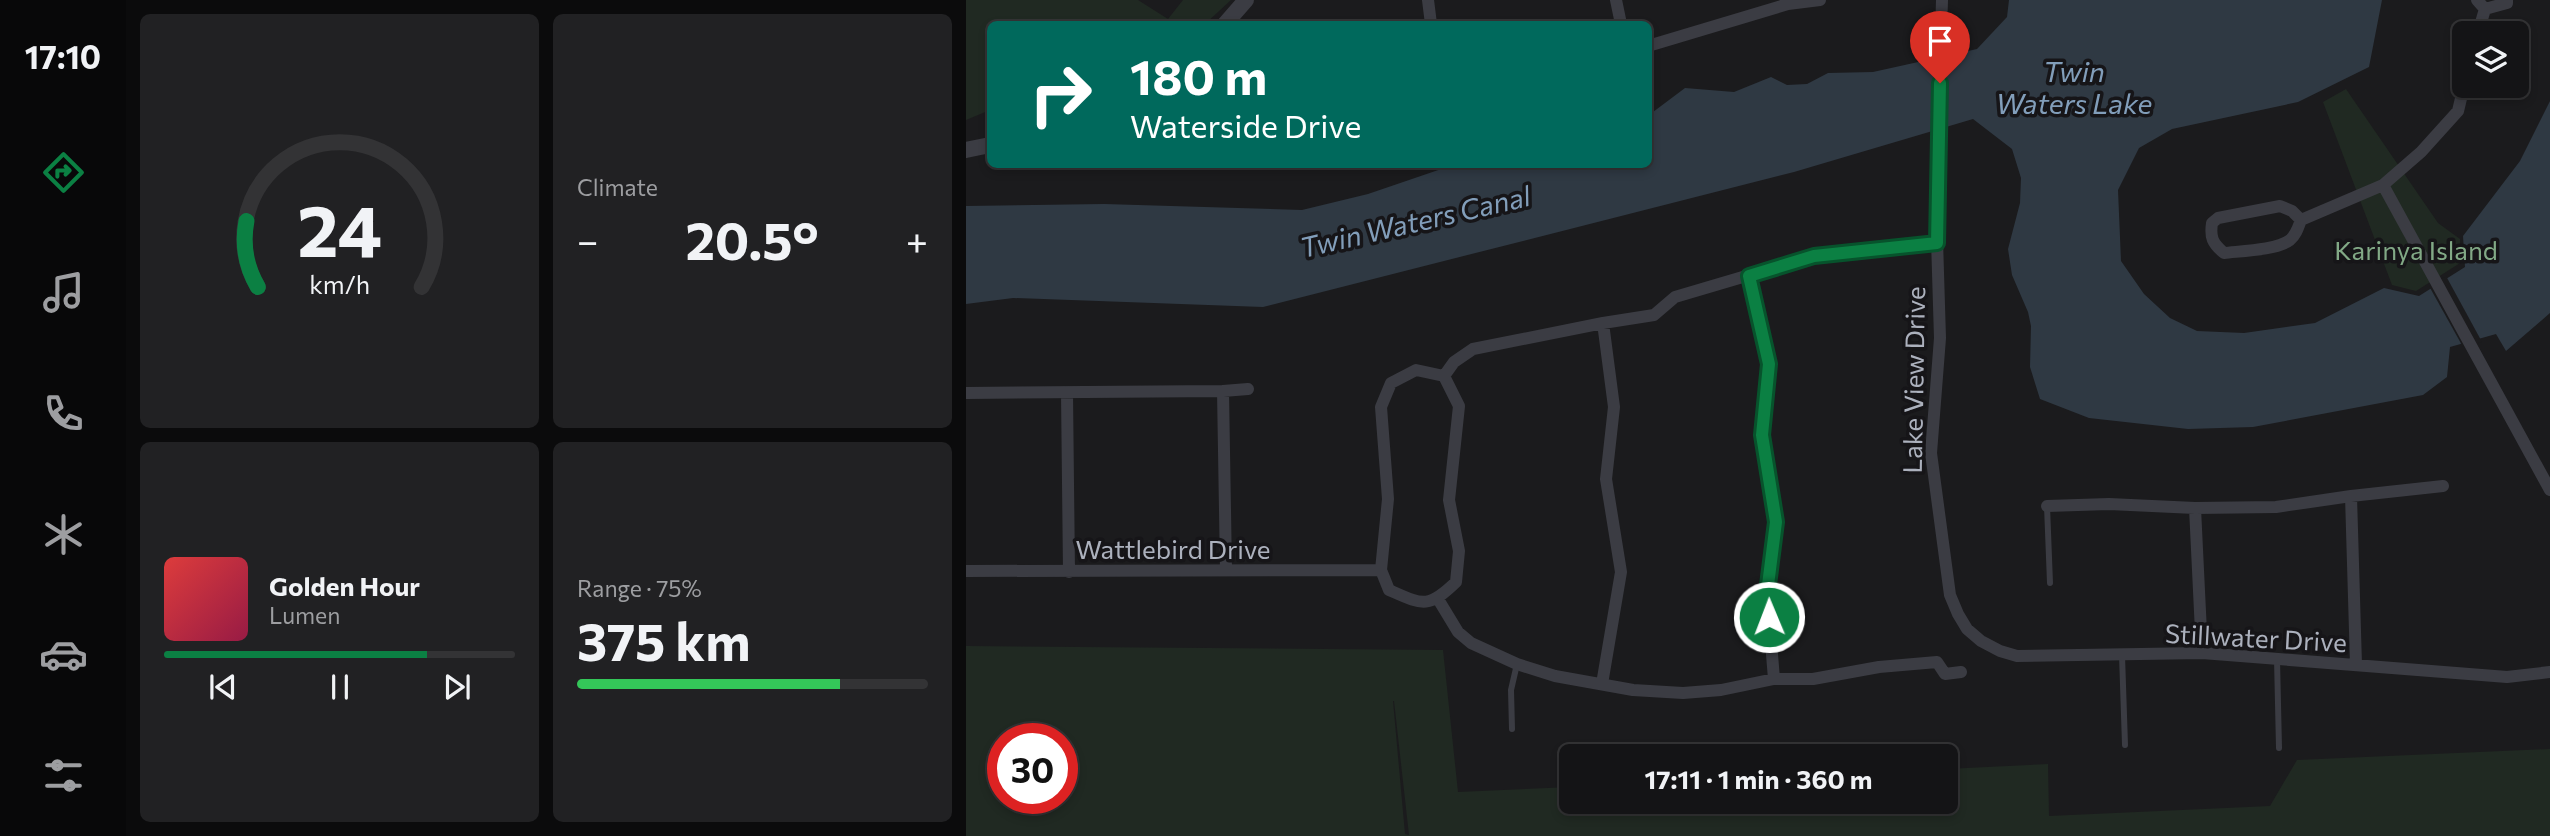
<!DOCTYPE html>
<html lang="en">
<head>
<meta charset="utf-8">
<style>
  body { margin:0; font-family:Commissioner,sans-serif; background:#212123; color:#f1f3f6; height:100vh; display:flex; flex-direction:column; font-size:26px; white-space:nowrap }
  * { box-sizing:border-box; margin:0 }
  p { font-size:23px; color:#9d9ea1 }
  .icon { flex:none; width:38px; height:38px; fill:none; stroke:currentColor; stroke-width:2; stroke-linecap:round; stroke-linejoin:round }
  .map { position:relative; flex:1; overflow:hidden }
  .sheet { display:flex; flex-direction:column; gap:14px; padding:14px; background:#0b0b0c; width:840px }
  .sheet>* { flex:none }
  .banner { position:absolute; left:21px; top:21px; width:665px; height:147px; border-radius:10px; box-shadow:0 4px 10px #0003,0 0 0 2px #333335; background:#00695c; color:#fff; overflow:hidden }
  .tools { position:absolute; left:1486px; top:21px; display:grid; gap:14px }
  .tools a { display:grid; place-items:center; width:77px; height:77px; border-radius:10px; background:#141416; box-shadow:0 4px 10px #0003,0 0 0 2px #333335; font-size:35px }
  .speed { position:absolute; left:21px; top:723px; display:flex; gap:14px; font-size:35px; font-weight:700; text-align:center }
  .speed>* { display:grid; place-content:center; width:91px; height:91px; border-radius:50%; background:#141416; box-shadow:0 4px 10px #0003,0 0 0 2px #333335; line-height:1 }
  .speed .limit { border:10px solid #d22; background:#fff; color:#111 }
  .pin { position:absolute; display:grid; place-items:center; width:60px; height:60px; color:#fff; margin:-72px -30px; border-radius:50% 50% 50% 0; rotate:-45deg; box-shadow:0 0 7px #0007 }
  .pin .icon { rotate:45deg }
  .me { position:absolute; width:77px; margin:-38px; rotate:359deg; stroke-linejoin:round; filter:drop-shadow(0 0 5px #0008) }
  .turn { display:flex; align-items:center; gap:24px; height:147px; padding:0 28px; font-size:32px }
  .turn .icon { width:91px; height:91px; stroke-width:2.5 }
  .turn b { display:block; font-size:49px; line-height:60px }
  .big { font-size:52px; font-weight:700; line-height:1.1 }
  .sheet .widget { flex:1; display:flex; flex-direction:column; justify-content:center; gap:10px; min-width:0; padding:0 24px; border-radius:10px; background:#212123 }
  .sheet .dial { align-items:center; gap:0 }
  .dial svg { height:182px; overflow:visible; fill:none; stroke:#333335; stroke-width:7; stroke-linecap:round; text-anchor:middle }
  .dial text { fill:#f1f3f6; stroke:none }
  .song { display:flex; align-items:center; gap:21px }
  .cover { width:84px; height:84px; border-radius:10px; background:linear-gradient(135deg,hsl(0 70% 55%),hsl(340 70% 35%)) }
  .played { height:7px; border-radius:4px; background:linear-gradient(90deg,#0b8043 75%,#333335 75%) }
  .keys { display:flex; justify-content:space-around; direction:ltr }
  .heat { display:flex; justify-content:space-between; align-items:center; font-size:38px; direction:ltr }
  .charge { height:10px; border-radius:5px; background:linear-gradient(90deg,#34c759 75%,#333335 0) }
  .sheet .tiles { flex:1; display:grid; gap:14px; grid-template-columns:repeat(2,1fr) }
  .trip { position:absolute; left:593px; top:744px; width:399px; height:70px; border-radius:10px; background:#141416; box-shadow:0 4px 10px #0003,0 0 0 2px #333335; font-weight:700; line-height:70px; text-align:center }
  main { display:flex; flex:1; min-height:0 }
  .tab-bar { display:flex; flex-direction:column; width:126px; justify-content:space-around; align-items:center; background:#080809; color:#9d9ea1 }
  .tab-bar .icon { width:49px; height:49px }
  .tab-bar .selected { color:#0b8043 }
  .tab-bar b { font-size:32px; color:#f1f3f6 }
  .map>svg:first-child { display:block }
  .green { fill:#202922; fill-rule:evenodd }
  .water { fill:#2f3943 }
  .pier { fill:#1b1b1d }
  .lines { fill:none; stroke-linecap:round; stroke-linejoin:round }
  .service { stroke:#3b3c43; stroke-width:6 }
  .minor { stroke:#3b3c43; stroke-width:12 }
  .tertiary { stroke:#3b3c43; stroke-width:16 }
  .route-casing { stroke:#07532c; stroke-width:18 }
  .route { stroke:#0b8043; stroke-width:12 }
  .labels { text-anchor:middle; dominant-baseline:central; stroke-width:7; stroke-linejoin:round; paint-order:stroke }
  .park-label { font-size:26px; fill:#82a986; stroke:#161518 }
  .street-label { font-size:26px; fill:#acb1bd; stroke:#161518 }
  .water-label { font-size:28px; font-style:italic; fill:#829eba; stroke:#161518 }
</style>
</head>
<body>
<main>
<nav class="tab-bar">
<b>17:10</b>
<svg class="icon selected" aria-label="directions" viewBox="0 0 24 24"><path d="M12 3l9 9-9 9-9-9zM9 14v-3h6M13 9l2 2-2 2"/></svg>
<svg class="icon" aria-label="music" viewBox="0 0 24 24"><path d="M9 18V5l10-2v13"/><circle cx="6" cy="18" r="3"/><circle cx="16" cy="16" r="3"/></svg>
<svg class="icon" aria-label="phone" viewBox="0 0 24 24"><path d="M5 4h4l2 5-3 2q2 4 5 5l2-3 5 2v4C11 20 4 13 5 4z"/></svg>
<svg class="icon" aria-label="climate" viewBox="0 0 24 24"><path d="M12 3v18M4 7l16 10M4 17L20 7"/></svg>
<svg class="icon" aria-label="car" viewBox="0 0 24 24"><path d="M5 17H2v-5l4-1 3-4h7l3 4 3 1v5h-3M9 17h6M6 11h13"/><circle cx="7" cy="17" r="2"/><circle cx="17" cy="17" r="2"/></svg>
<svg class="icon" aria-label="filters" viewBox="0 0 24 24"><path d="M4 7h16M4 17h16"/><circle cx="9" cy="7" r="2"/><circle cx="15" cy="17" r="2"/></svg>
</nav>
<section class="sheet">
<div class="tiles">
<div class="widget dial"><svg viewBox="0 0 100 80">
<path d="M14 69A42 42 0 1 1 86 69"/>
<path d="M14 69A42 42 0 0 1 9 40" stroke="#0b8043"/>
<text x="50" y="56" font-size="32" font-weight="700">24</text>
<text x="50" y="72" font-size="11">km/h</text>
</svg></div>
<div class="widget"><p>Climate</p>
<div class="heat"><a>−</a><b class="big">20.5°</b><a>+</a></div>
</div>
<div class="widget">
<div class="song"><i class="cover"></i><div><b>Golden Hour</b><p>Lumen</p></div></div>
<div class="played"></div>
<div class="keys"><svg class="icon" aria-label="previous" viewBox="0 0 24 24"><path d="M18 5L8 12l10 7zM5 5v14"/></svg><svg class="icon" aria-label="pause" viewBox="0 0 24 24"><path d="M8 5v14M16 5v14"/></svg><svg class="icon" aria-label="next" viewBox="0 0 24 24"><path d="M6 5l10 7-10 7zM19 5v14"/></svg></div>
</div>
<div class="widget"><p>Range · 75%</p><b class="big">375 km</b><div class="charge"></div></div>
</div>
</section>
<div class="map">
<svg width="1584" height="836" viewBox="0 0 1584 836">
  <rect width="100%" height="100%" fill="#1b1b1d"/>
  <!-- green -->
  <path class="green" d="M 0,0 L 172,0 L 202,19 L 217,0 L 265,0 L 239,24 L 24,24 L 24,110 L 0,120 Z
    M 1380,89 L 1472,223 L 1494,239 L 1494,263 L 1450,291 L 1426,285 L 1357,102 Z
    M 0,646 L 477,650 L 492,792 L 605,787 L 606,802 L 980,802 L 980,769 L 1082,764 L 1083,816 L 1304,806 L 1331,760 L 1584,749 L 1584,836 L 0,836 ZM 427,701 L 428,701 L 443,835 L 439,834 ZM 96,738 L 96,798 L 37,798 L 37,738 Z"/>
  <!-- water -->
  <path class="water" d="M 1043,0 L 1416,0 L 1403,67 L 1332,102 L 1206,129 L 1173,148 L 1152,190 L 1155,261 L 1178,294 L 1204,318 L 1231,331 L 1278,333 L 1349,323 L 1418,288 L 1453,296 L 1499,267 L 1497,236 L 1554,161 L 1584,101 L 1584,313 L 1540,351 L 1530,334 L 1484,347 L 1481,377 L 1457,395 L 1287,427 L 1222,429 L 1123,418 L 1074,399 L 1064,367 L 1065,326 L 1062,312 L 1046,275 L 1042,249 L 1054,203 L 1055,178 L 1046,149 L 1007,119 L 828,172 L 297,307 L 47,298 L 0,304 L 0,206 L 138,204 L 336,210 L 402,194 L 487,165 L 682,164 L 683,115 L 719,88 L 768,92 L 805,77 L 821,85 L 841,84 L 862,73 L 907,72 L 1011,49 L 1041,17 Z"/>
  <!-- pier -->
  <path class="pier" d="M 1480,276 L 1516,342 L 1497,347 L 1463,286 Z"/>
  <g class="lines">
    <!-- service -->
    <path class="service" d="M 1081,506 L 1084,583
      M 1156,655 L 1159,745
      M 1311,659 L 1313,748
      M 546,729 L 545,690 L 551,664"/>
    <!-- minor -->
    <path class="minor" d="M 462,0 L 465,24
      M 650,0 L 655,24
      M 976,0 L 970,207 L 974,338 L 965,453 L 984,595 L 992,614 L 1001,629 L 1015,641 L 1034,651 L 1051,656 L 1236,653 L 1541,677 L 1584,672
      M 1511,0 L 1519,9 L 1541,3 L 1541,0
      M 1512,33 L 1519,9
      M 682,46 L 822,4 L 854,0
      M 1417,185 L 1584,490
      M 1314,206 L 1326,211 L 1335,220 C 1332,228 1330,235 1324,240 C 1311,250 1275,251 1258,253 C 1246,243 1244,237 1246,223 L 1252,218 Z
      M 1335,220 L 1417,185 L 1455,152 L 1492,111 L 1498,86
      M 783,276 L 803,364 L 796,435 L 810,522 L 801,593 L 808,679
      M 450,370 L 478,376 L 493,406 L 483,500 L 493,551 L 490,582 C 462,609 457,605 423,590 L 415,570 L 422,499 L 415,407 L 425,383 Z
      M 478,376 L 488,362 L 507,349 L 637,323 L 688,315 L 709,297 L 848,256 L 971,243
      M 0,393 L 257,391
      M 101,393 L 103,572
      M 1385,496 L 1390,665
      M 1081,506 L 1143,504 L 1229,508 L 1310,507 L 1385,496 L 1477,486
      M 1229,508 L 1236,653
      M 260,570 L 257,391 L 282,389
      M 0,571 L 415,570
      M 472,599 L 492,632 L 505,643 L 551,664 L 589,676 L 667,690 L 717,693 L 755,690 L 808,679 L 847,679 L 913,667 L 971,662 L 979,674 L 995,672
      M 636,684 L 655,572 L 640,479 L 648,407 L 637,323"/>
    <!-- tertiary -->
    <path class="tertiary" d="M 259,24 L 280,0
      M 0,150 L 24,145"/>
  </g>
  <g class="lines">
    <defs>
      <path id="route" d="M 803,617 L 801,593 L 810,522 L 796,435 L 803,364 L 783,276 L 848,256 L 971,243 L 974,83"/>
    </defs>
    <!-- route casing -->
    <use href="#route" class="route-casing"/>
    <!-- route -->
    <use href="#route" class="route"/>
  </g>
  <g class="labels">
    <!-- park labels -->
    <g class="park-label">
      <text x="1450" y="249">Karinya Island</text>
    </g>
    <!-- street labels -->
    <g class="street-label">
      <text transform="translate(947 380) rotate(-89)">Lake View Drive</text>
      <text x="207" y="548">Wattlebird Drive</text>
      <text transform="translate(1290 637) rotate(3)">Stillwater Drive</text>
    </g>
    <!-- water labels -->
    <g class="water-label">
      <text x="1108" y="71">Twin<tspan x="1108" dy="32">Waters Lake</tspan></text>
      <text transform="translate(449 221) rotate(-13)">Twin Waters Canal</text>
    </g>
  </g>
</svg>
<div class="tools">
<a><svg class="icon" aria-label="layers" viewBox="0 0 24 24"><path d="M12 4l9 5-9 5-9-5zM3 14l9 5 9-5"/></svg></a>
</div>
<div class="speed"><div class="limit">30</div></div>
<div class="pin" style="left:974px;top:83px;background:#d93025"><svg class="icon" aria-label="arrive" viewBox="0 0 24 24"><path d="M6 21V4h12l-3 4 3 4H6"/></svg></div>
<svg class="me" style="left:803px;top:617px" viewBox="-20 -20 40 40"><circle r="17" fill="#0b8043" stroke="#fff" stroke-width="3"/><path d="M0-11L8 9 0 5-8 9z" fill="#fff"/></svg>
<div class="trip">17:11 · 1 min · 360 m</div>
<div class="banner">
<div class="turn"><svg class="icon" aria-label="right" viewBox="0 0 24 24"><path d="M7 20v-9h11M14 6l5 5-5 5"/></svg><div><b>180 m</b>Waterside Drive</div></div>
</div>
</div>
</main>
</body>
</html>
